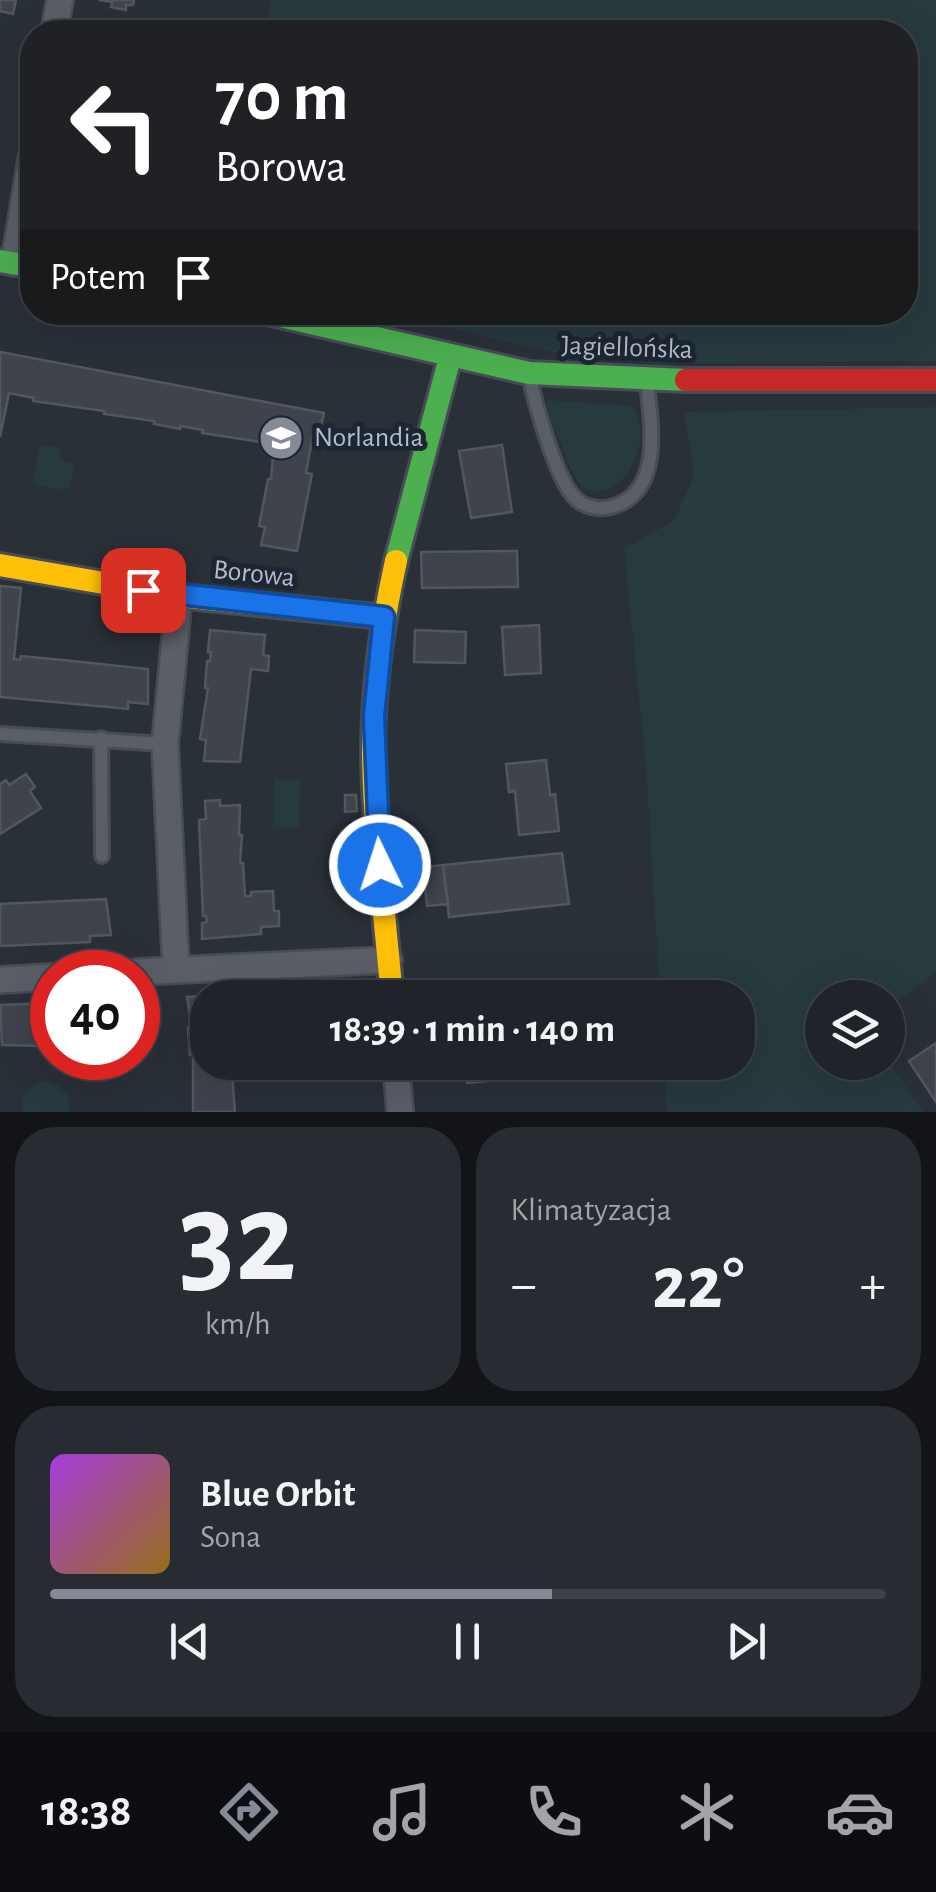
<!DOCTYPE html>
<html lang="pl">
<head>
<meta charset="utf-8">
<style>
  body { margin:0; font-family:"Alegreya Sans",sans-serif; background:#282c32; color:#f1f3f6; height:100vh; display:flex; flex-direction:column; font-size:38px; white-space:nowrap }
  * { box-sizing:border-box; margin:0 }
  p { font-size:32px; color:#a2a4a8 }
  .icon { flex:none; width:55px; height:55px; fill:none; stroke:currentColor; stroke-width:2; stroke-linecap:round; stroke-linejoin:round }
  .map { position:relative; height:1112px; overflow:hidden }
  .side { display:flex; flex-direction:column; gap:15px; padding:15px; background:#121417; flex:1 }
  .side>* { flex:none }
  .hud { position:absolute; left:20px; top:20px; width:898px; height:305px; border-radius:40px; box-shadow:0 10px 40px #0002,0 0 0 2px #3d4147; background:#202124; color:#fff; overflow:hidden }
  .buttons { position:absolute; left:805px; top:980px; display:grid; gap:20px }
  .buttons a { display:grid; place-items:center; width:100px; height:100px; border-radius:50%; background:#20242a; box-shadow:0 10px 40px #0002,0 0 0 2px #3d4147; font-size:50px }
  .speed { position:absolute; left:30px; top:950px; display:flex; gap:20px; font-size:50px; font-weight:700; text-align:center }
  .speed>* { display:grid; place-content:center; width:130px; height:130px; border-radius:50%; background:#20242a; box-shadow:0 10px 40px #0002,0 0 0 2px #3d4147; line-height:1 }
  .speed .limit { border:15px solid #d22; background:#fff; color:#111 }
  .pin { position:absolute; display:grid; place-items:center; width:85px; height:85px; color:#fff; margin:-42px; border-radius:20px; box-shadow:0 5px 15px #0006 }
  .me { position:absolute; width:110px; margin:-55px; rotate:356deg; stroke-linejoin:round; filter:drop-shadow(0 0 8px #0008) }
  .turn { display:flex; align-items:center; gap:35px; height:210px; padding:0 30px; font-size:45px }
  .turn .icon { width:130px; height:130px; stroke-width:2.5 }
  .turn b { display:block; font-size:70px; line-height:85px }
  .then { display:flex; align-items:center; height:95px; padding:0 30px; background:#0003; gap:20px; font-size:38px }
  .big { font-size:75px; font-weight:700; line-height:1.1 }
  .side .card { flex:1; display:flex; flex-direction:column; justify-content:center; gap:15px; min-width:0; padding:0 35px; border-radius:40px; background:#282c32 }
  .side .dial { align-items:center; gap:0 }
  .dial b { font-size:130px; line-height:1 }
  .song { display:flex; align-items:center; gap:30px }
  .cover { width:120px; height:120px; border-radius:15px; background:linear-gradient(135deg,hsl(280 70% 55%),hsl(40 70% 35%)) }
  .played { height:10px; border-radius:5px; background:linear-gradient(90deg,#848b96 60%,#3d4147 60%) }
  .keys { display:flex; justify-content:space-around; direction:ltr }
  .heat { display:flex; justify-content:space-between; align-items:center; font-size:55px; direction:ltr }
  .side .tiles { flex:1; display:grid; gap:15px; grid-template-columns:1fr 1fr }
  .card:last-child { grid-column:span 2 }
  .trip { position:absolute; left:190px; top:980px; width:565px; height:100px; border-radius:40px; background:#20242a; box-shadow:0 10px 40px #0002,0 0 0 2px #3d4147; font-weight:700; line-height:100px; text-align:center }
  .dock { display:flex; height:160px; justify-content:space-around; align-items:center; background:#0d0e11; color:#a2a4a8 }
  .dock .icon { width:70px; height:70px }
  .dock .current { color:#848b96 }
  .dock b { font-size:45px; color:#f1f3f6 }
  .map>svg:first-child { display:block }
  .green { fill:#273a3e }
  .building { fill:#3f444c; stroke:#52575f; stroke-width:2.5 }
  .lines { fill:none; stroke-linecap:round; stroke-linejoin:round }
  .lane-casing { stroke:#484c55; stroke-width:18 }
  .street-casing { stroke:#484c55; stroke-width:30 }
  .fast-casing { stroke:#484c55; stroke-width:28 }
  .slow-casing { stroke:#484c55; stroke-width:28 }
  .jam-casing { stroke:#484c55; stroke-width:28 }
  .lane { stroke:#5a5e66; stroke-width:12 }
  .street { stroke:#5a5e66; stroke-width:25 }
  .fast { stroke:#4caf50; stroke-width:22 }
  .slow { stroke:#ffc107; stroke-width:22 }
  .jam { stroke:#c62828; stroke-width:22 }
  .route-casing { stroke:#114b97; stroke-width:25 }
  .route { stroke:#1a73e8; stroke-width:18 }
  .labels { text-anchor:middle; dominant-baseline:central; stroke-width:10; stroke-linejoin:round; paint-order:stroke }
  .street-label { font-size:28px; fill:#b4bcc9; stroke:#1d2633 }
  .poi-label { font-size:28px; fill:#b4bcc9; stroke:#1d2633; text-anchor:start }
</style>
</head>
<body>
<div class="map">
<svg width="936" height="1112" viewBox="0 0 936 1112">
  <rect width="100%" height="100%" fill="#2a3038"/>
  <!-- green -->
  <path class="green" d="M 271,0 L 936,0 L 936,361 L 662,364 L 561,354 L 383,313 L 905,312 L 905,32 L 265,32 Z
    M 547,400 L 632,406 C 660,440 615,513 582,486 C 573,478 569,462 564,451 C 557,435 547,418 547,400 Z
    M 936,407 L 936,973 L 888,1007 L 888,998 L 822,998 L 822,1062 L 888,1060 L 923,1112 L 667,1112 L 664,1063 L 738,1062 L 738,998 L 660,997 L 646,767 L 624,549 L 674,520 L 694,476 L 684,412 Z
    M 44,445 L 61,448 L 59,460 L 74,464 L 70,486 L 66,490 L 36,485 L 33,480 L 40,448 Z
    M 274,779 L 300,780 L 299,828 L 273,827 Z
    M 41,1082 C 60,1082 71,1093 70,1112 L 23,1112 C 20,1097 28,1088 41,1082 Z"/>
  <!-- building -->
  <path class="building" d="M 0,0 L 16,0 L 13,14 L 0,11 Z
    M 98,0 L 134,0 L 133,5 L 126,5 L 126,10 L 111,7 L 112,2 Z
    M 0,352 L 324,413 L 319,435 L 313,434 L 306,473 L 312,474 L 297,551 L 261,545 L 265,527 L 259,526 L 268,479 L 271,479 L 274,444 L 202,433 L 203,430 L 180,426 L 180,429 L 154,424 L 154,421 L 104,414 L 104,411 L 33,401 L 34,398 L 9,393 L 0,437 Z
    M 502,445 L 512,512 L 471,518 L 459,451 Z
    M 517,551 L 518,587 L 422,588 L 421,552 Z
    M 0,586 L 21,588 L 14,659 L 20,660 L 21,656 L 63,660 L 148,669 L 148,704 L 128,702 L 128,709 L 0,697 Z
    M 539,625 L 541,673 L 505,675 L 502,627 Z
    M 210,630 L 265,635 L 263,655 L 269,656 L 268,671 L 251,669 L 240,762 L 204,761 L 206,740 L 200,739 L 208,688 L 205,688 L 207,661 L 210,661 L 211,652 L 208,652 Z
    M 415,630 L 466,632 L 465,663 L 414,662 Z
    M 546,760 L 550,795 L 555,794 L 559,831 L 519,835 L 515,791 L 509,792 L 506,764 Z
    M 26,774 L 35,787 L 30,791 L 41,808 L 0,834 L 0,784 L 6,780 L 9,785 Z
    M 345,795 L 356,795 L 357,811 L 345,812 Z
    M 220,800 L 220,806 L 240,805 L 239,835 L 242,835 L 240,863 L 243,863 L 245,896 L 251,896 L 251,892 L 273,891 L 274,911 L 279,911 L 279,926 L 261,927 L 261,934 L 202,939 L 202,923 L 207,922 L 206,916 L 203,916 L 199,820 L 206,819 L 205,801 Z
    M 562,853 L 569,904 L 449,917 L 443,865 Z
    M 443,865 L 448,904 L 427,906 L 423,867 Z
    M 106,899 L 111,935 L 90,936 L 90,942 L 0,946 L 0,904 Z
    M 296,991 L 297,998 L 208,998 L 208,1062 L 231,1062 L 235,1112 L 193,1112 L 193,1055 L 190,1055 L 188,1028 L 192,1028 L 187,997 Z
    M 52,1003 L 52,1042 L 42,1043 L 42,1046 L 2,1045 L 0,1005 Z
    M 936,1043 L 936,1102 L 909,1061 Z
    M 465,1062 L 560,1062 L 561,1074 L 467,1083 Z"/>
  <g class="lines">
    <defs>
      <path id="lane" d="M 529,373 C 534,401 556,479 575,498 C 584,507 599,510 611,507 C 664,493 651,423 647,383
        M 0,734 L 165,744
        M 101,738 L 102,856"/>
      <path id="street" d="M 54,32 L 60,0
        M 14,263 L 32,155
        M 176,970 L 165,744 L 179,596
        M 137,972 L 389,960
        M 0,980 L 52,977
        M 396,1062 L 400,1112"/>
      <path id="fast" d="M 0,261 L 32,266
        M 263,312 L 529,373 L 686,380
        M 396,561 L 450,357"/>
      <path id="slow" d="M 0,565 L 179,596 L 384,617
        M 392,998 C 385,916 374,834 373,752 C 373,688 382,624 396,561"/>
      <path id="jam" d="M 686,380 L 936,380"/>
    </defs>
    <!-- lane casing -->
    <use href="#lane" class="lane-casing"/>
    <!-- street casing -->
    <use href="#street" class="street-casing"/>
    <!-- fast casing -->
    <use href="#fast" class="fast-casing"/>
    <!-- slow casing -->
    <use href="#slow" class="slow-casing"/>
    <!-- jam casing -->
    <use href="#jam" class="jam-casing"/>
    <!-- lane -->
    <use href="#lane" class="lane"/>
    <!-- street -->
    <use href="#street" class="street"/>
    <!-- fast -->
    <use href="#fast" class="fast"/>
    <!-- slow -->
    <use href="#slow" class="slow"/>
    <!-- jam -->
    <use href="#jam" class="jam"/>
  </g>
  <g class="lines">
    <defs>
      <path id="route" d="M 143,590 L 384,617 L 374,716 L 380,865"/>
    </defs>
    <!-- route casing -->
    <use href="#route" class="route-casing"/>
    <!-- route -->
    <use href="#route" class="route"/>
  </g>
  <!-- icons -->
  <defs>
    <symbol id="school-disc" viewBox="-11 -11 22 22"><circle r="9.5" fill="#848b96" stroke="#1d2633"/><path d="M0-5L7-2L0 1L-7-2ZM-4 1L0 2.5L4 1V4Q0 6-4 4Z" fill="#fff"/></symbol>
  </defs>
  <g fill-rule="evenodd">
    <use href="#school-disc" x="256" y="413" width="50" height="50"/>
  </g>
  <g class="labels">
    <!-- street labels -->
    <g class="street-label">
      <text transform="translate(627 348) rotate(2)">Jagiellońska</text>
      <text transform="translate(254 574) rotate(6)">Borowa</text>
    </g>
    <!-- poi labels -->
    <g class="poi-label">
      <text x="314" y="438">Norlandia</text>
    </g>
  </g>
</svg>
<div class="buttons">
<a><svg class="icon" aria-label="layers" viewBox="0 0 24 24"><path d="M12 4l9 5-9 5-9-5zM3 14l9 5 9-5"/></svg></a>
</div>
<div class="speed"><div class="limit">40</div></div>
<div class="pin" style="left:143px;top:590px;background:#d93025"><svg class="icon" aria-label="arrive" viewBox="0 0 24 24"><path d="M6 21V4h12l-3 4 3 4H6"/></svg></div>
<svg class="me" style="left:380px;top:865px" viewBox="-20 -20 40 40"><circle r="17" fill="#1a73e8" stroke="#fff" stroke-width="3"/><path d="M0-11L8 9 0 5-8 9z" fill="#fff"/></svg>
<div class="trip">18:39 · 1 min · 140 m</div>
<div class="hud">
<div class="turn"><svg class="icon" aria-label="left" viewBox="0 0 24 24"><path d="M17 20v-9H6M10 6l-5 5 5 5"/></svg><div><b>70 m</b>Borowa</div></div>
<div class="then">Potem<svg class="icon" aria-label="arrive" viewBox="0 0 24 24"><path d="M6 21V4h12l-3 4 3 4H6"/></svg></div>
</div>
</div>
<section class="side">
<div class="tiles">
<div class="card dial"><b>32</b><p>km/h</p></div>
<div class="card"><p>Klimatyzacja</p>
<div class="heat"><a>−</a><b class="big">22°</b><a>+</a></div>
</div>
<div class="card">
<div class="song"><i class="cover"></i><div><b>Blue Orbit</b><p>Sona</p></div></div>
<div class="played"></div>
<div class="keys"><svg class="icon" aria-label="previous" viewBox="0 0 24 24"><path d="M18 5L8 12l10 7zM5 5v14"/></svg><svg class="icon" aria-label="pause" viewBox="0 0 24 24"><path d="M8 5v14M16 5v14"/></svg><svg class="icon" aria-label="next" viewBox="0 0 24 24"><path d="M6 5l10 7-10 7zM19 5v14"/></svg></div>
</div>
</div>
</section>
<nav class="dock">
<b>18:38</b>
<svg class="icon current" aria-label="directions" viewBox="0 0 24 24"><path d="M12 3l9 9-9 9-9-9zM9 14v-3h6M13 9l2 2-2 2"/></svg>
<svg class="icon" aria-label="music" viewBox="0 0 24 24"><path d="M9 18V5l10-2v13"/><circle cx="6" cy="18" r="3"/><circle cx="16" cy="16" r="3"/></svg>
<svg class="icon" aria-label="phone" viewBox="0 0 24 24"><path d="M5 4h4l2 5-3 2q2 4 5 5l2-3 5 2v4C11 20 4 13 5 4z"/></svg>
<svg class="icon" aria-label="climate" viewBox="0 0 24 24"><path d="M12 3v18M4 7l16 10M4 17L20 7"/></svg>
<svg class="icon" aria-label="car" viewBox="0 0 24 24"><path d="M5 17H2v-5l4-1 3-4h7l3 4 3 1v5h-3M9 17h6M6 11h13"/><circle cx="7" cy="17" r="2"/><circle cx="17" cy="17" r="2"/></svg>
</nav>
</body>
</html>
